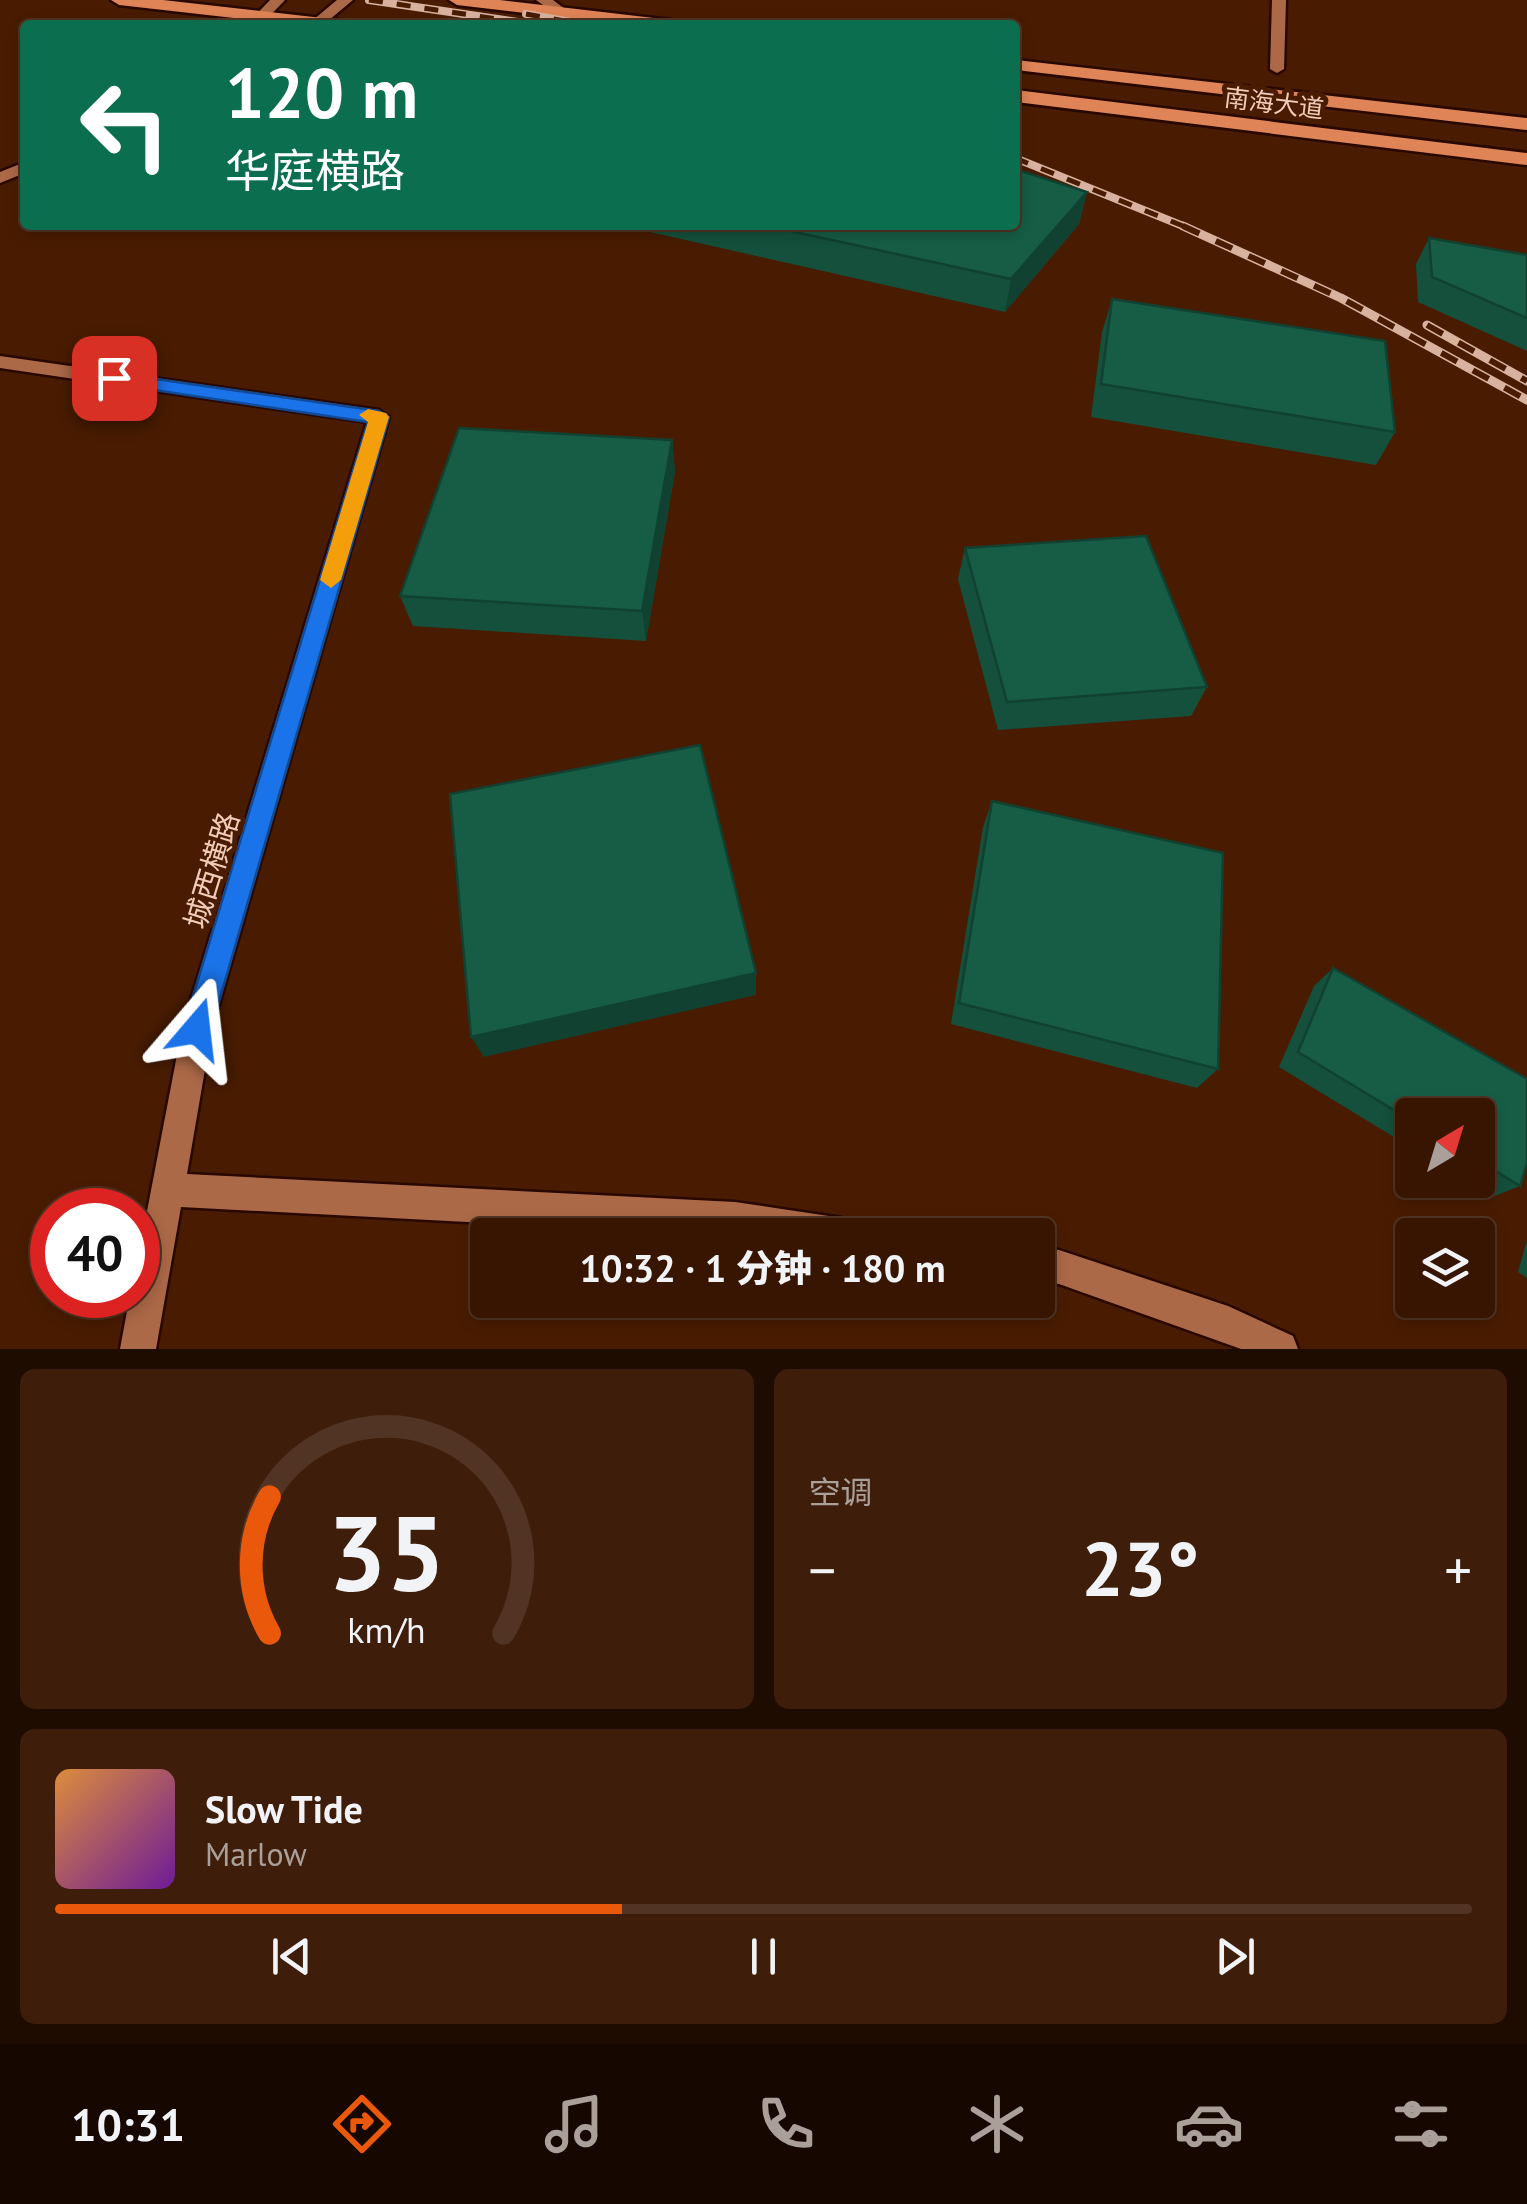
<!DOCTYPE html>
<html lang="zh">
<head>
<meta charset="utf-8">
<style>
  body { margin:0; font-family:"PT Sans","Noto Sans SC",sans-serif; background:#3e1e0b; color:#f1f3f6; height:100vh; display:flex; flex-direction:column; font-size:38px; white-space:nowrap }
  * { box-sizing:border-box; margin:0 }
  p { font-size:32px; color:#aa9f99 }
  .icon { flex:none; width:55px; height:55px; fill:none; stroke:currentColor; stroke-width:2; stroke-linecap:round; stroke-linejoin:round }
  .map { position:relative; height:1349px; overflow:hidden }
  .details { display:flex; flex-direction:column; gap:20px; padding:20px; background:#1e0c01; flex:1 }
  .details>* { flex:none }
  .hud { position:absolute; left:20px; top:20px; width:1000px; height:210px; border-radius:10px; box-shadow:0 5px 15px #0003,0 0 0 2px #513423; background:#0b6e4f; color:#fff; overflow:hidden }
  .needle { width:65px; rotate:38deg }
  .buttons { position:absolute; left:1395px; top:1098px; display:grid; gap:20px }
  .buttons a { display:grid; place-items:center; width:100px; height:100px; border-radius:10px; background:#371501; box-shadow:0 5px 15px #0003,0 0 0 2px #513423; font-size:50px }
  .speed { position:absolute; left:30px; top:1188px; display:flex; gap:20px; font-size:50px; font-weight:700; text-align:center }
  .speed>* { display:grid; place-content:center; width:130px; height:130px; border-radius:50%; background:#371501; box-shadow:0 5px 15px #0003,0 0 0 2px #513423; line-height:1 }
  .speed .limit { border:15px solid #d22; background:#fff; color:#111 }
  .pin { position:absolute; display:grid; place-items:center; width:85px; height:85px; color:#fff; margin:-42px; border-radius:20px; box-shadow:0 5px 15px #0006 }
  .me { position:absolute; width:110px; margin:-55px; rotate:17deg; stroke-linejoin:round; filter:drop-shadow(0 0 8px #0008) }
  .turn { display:flex; align-items:center; gap:35px; height:210px; padding:0 40px; font-size:45px }
  .turn .icon { width:130px; height:130px; stroke-width:2.5 }
  .turn b { display:block; font-size:70px; line-height:85px }
  .big { font-size:75px; font-weight:800; line-height:1.1 }
  .details .tile { flex:1; display:flex; flex-direction:column; justify-content:center; gap:15px; min-width:0; padding:0 35px; border-radius:15px; background:#3e1e0b }
  .details .dial { align-items:center; gap:0 }
  .dial svg { height:260px; overflow:visible; fill:none; stroke:#513423; stroke-width:7; stroke-linecap:round; text-anchor:middle }
  .dial text { fill:#f1f3f6; stroke:none }
  .song { display:flex; align-items:center; gap:30px }
  .cover { width:120px; height:120px; border-radius:15px; background:linear-gradient(135deg,hsl(30 70% 55%),hsl(280 70% 35%)) }
  .played { height:10px; border-radius:5px; background:linear-gradient(90deg,#ea580c 40%,#513423 40%) }
  .keys { display:flex; justify-content:space-around; direction:ltr }
  .heat { display:flex; justify-content:space-between; align-items:center; font-size:55px; direction:ltr }
  .details .tiles { flex:1; display:grid; gap:20px; grid-template-columns:1fr 1fr }
  .tile:last-child { grid-column:span 2 }
  .trip { position:absolute; left:470px; top:1218px; width:585px; height:100px; border-radius:10px; background:#371501; box-shadow:0 5px 15px #0003,0 0 0 2px #513423; font-weight:800; line-height:100px; text-align:center }
  .menu { display:flex; height:160px; justify-content:space-around; align-items:center; background:#160800; color:#aa9f99 }
  .menu .icon { width:70px; height:70px }
  .menu .active { color:#ea580c }
  .menu b { font-size:45px; color:#f1f3f6 }
  .map>svg:first-child { display:block }
  .lines { fill:none; stroke-linecap:round; stroke-linejoin:round }
  .street-casing { stroke:#280800; stroke-width:5 }
  .secondary-casing { stroke:#280800; stroke-width:5 }
  .highway-casing { stroke:#280800; stroke-width:5 }
  .street { fill:#ac6948; fill-rule:evenodd }
  .secondary { fill:#ac6948; fill-rule:evenodd }
  .highway { fill:#de8456; fill-rule:evenodd }
  .rail-far1-casing { stroke:#d8b29f; stroke-width:8 }
  .rail-casing { stroke:#d8b29f; stroke-width:9 }
  .rail-far1 { stroke:#491c01; stroke-width:5; stroke-dasharray:14; stroke-linecap:butt }
  .rail { stroke:#491c01; stroke-width:6; stroke-dasharray:18; stroke-linecap:butt }
  .wall { fill:#14503c }
  .shaded-wall { fill:#104131 }
  .building { fill:#175d46; stroke:#104131; stroke-width:2.5 }
  .route { fill:#1a73e8; stroke:#114b97; stroke-width:2.5 }
  .slow { fill:#f59e0b }
  .labels { text-anchor:middle; dominant-baseline:central; stroke-width:10; stroke-linejoin:round; paint-order:stroke }
  .far-street-label { font-size:25px; fill:#f0cbb9; stroke:#491c01 }
  .street-label { font-size:30px; fill:#f0cbb9; stroke:#491c01 }
</style>
</head>
<body>
<div class="map">
<svg width="1527" height="1349" viewBox="0 0 1527 1349">
  <rect width="100%" height="100%" fill="#491c01"/>
  <g class="lines">
    <defs>
      <path id="street" d="M 536,0 L 553,0 L 569,12 L 557,15 Z"/>
      <path id="secondary" d="M 270,0 L 285,0 L 261,25 L 246,25 Z
        M 337,0 L 353,0 L 323,25 L 307,25 Z
        M 1272,0 L 1286,0 L 1284,69 L 1277,73 L 1270,69 Z
        M 25,162 L 25,173 L 0,183 L 0,172 Z
        M 0,356 L 379,410 L 389,417 L 212,1029 L 187,1174 L 735,1202 L 842,1218 L 854,1223 L 859,1235 L 716,1235 L 181,1207 L 156,1349 L 120,1349 L 130,1295 L 138,1295 L 138,1258 L 182,1029 L 367,422 L 0,368 Z
        M 1038,1247 L 1059,1250 L 1228,1306 L 1293,1336 L 1298,1349 L 1241,1349 L 1059,1284 L 1038,1281 Z"/>
      <path id="highway" d="M 111,0 L 163,0 L 340,20 L 349,25 L 295,25 L 119,5 Z
        M 449,0 L 500,0 L 671,20 L 680,25 L 627,25 L 457,5 Z
        M 1015,60 L 1527,118 L 1527,130 L 1015,70 Z
        M 1015,90 L 1527,153 L 1527,165 L 1015,102 Z"/>
    </defs>
    <!-- street casing -->
    <use href="#street" class="street-casing"/>
    <!-- secondary casing -->
    <use href="#secondary" class="secondary-casing"/>
    <!-- highway casing -->
    <use href="#highway" class="highway-casing"/>
    <!-- street -->
    <use href="#street" class="street"/>
    <!-- secondary -->
    <use href="#secondary" class="secondary"/>
    <!-- highway -->
    <use href="#highway" class="highway"/>
    <defs>
      <path id="rail-far1" d="M 369,0 L 538,25
        M 526,14 L 587,25
        M 1015,158 L 1188,228"/>
      <path id="rail" d="M 1183,226 L 1341,298 L 1527,400
        M 1427,325 L 1527,381"/>
    </defs>
    <!-- rail-far1 casing -->
    <use href="#rail-far1" class="rail-far1-casing"/>
    <!-- rail casing -->
    <use href="#rail" class="rail-casing"/>
    <!-- rail-far1 -->
    <use href="#rail-far1" class="rail-far1"/>
    <!-- rail -->
    <use href="#rail" class="rail"/>
  </g>
  <!-- wall -->
  <path class="wall" d="M 1087,192 L 1079,224 L 1005,312 L 619,225 L 1015,225 Z
    M 1429,238 L 1527,255 L 1527,351 L 1418,302 L 1416,264 Z
    M 1112,299 L 1395,432 L 1376,465 L 1091,417 L 1102,332 Z
    M 672,440 L 675,472 L 646,641 L 413,626 L 400,596 Z
    M 965,548 L 1207,687 L 1191,716 L 998,730 L 958,579 Z
    M 992,801 L 1218,1069 L 1197,1088 L 951,1024 L 983,827 Z
    M 1333,968 L 1527,1079 L 1527,1163 L 1520,1186 L 1492,1197 L 1464,1180 L 1478,1180 L 1478,1115 L 1412,1115 L 1412,1148 L 1279,1067 L 1314,986 Z
    M 1527,1240 L 1527,1278 L 1518,1272 Z"/>
  <!-- shaded-wall -->
  <path class="shaded-wall" d="M 1087,192 L 1079,224 L 1005,312 L 1011,279 Z
    M 672,440 L 675,472 L 646,641 L 642,611 Z
    M 756,973 L 756,995 L 484,1057 L 471,1037 Z"/>
  <!-- building -->
  <path class="building" d="M 1015,169 L 1087,192 L 1011,279 L 763,225 L 1015,225 Z
    M 1429,238 L 1527,255 L 1527,318 L 1432,277 Z
    M 1112,299 L 1385,341 L 1395,432 L 1101,384 Z
    M 459,428 L 672,440 L 642,611 L 400,596 Z
    M 1146,536 L 1207,687 L 1007,702 L 965,548 Z
    M 700,745 L 756,973 L 471,1037 L 450,794 Z
    M 992,801 L 1223,853 L 1218,1069 L 959,1003 Z
    M 1333,968 L 1527,1079 L 1527,1163 L 1520,1186 L 1478,1160 L 1478,1115 L 1412,1115 L 1412,1121 L 1298,1052 Z"/>
  <!-- route -->
  <path class="route" d="M 114,373 L 379,411 L 389,417 L 211,1029 L 207,1039 L 197,1043 L 187,1039 L 183,1029 L 368,422 L 107,383 L 107,374 Z"/>
  <!-- slow -->
  <path class="slow" d="M 368,409 L 386,413 L 389,417 L 341,580 L 331,588 L 320,580 L 368,422 L 359,415 Z"/>
  <g class="labels">
    <!-- far-street labels -->
    <g class="far-street-label">
      <text transform="translate(1274 103) rotate(7)">南海大道</text>
    </g>
    <!-- street labels -->
    <g class="street-label">
      <text transform="translate(211 870) rotate(-73)">城西横路</text>
    </g>
  </g>
</svg>
<div class="buttons">
<a><svg class="needle" viewBox="-14 -14 28 28"><path d="M0-13l5 13h-10z" fill="#e53935"/><path d="M0 13l5-13h-10z" fill="#aa9f99"/></svg></a>
<a><svg class="icon" aria-label="layers" viewBox="0 0 24 24"><path d="M12 4l9 5-9 5-9-5zM3 14l9 5 9-5"/></svg></a>
</div>
<div class="speed"><div class="limit">40</div></div>
<div class="pin" style="left:114px;top:378px;background:#d93025"><svg class="icon" aria-label="arrive" viewBox="0 0 24 24"><path d="M6 21V4h12l-3 4 3 4H6"/></svg></div>
<svg class="me" style="left:197px;top:1029px" viewBox="-20 -20 40 40"><path d="M0-17L14 15 0 8-14 15z" fill="#1a73e8" stroke="#fff" stroke-width="4"/></svg>
<div class="trip">10:32 · 1 分钟 · 180 m</div>
<div class="hud">
<div class="turn"><svg class="icon" aria-label="left" viewBox="0 0 24 24"><path d="M17 20v-9H6M10 6l-5 5 5 5"/></svg><div><b>120 m</b>华庭横路</div></div>
</div>
</div>
<section class="details">
<div class="tiles">
<div class="tile dial"><svg viewBox="0 0 100 80">
<path d="M14 69A42 42 0 1 1 86 69"/>
<path d="M14 69A42 42 0 0 1 14 27" stroke="#ea580c"/>
<text x="50" y="56" font-size="32" font-weight="700">35</text>
<text x="50" y="72" font-size="11">km/h</text>
</svg></div>
<div class="tile"><p>空调</p>
<div class="heat"><a>−</a><b class="big">23°</b><a>+</a></div>
</div>
<div class="tile">
<div class="song"><i class="cover"></i><div><b>Slow Tide</b><p>Marlow</p></div></div>
<div class="played"></div>
<div class="keys"><svg class="icon" aria-label="previous" viewBox="0 0 24 24"><path d="M18 5L8 12l10 7zM5 5v14"/></svg><svg class="icon" aria-label="pause" viewBox="0 0 24 24"><path d="M8 5v14M16 5v14"/></svg><svg class="icon" aria-label="next" viewBox="0 0 24 24"><path d="M6 5l10 7-10 7zM19 5v14"/></svg></div>
</div>
</div>
</section>
<nav class="menu">
<b>10:31</b>
<svg class="icon active" aria-label="directions" viewBox="0 0 24 24"><path d="M12 3l9 9-9 9-9-9zM9 14v-3h6M13 9l2 2-2 2"/></svg>
<svg class="icon" aria-label="music" viewBox="0 0 24 24"><path d="M9 18V5l10-2v13"/><circle cx="6" cy="18" r="3"/><circle cx="16" cy="16" r="3"/></svg>
<svg class="icon" aria-label="phone" viewBox="0 0 24 24"><path d="M5 4h4l2 5-3 2q2 4 5 5l2-3 5 2v4C11 20 4 13 5 4z"/></svg>
<svg class="icon" aria-label="climate" viewBox="0 0 24 24"><path d="M12 3v18M4 7l16 10M4 17L20 7"/></svg>
<svg class="icon" aria-label="car" viewBox="0 0 24 24"><path d="M5 17H2v-5l4-1 3-4h7l3 4 3 1v5h-3M9 17h6M6 11h13"/><circle cx="7" cy="17" r="2"/><circle cx="17" cy="17" r="2"/></svg>
<svg class="icon" aria-label="filters" viewBox="0 0 24 24"><path d="M4 7h16M4 17h16"/><circle cx="9" cy="7" r="2"/><circle cx="15" cy="17" r="2"/></svg>
</nav>
</body>
</html>
